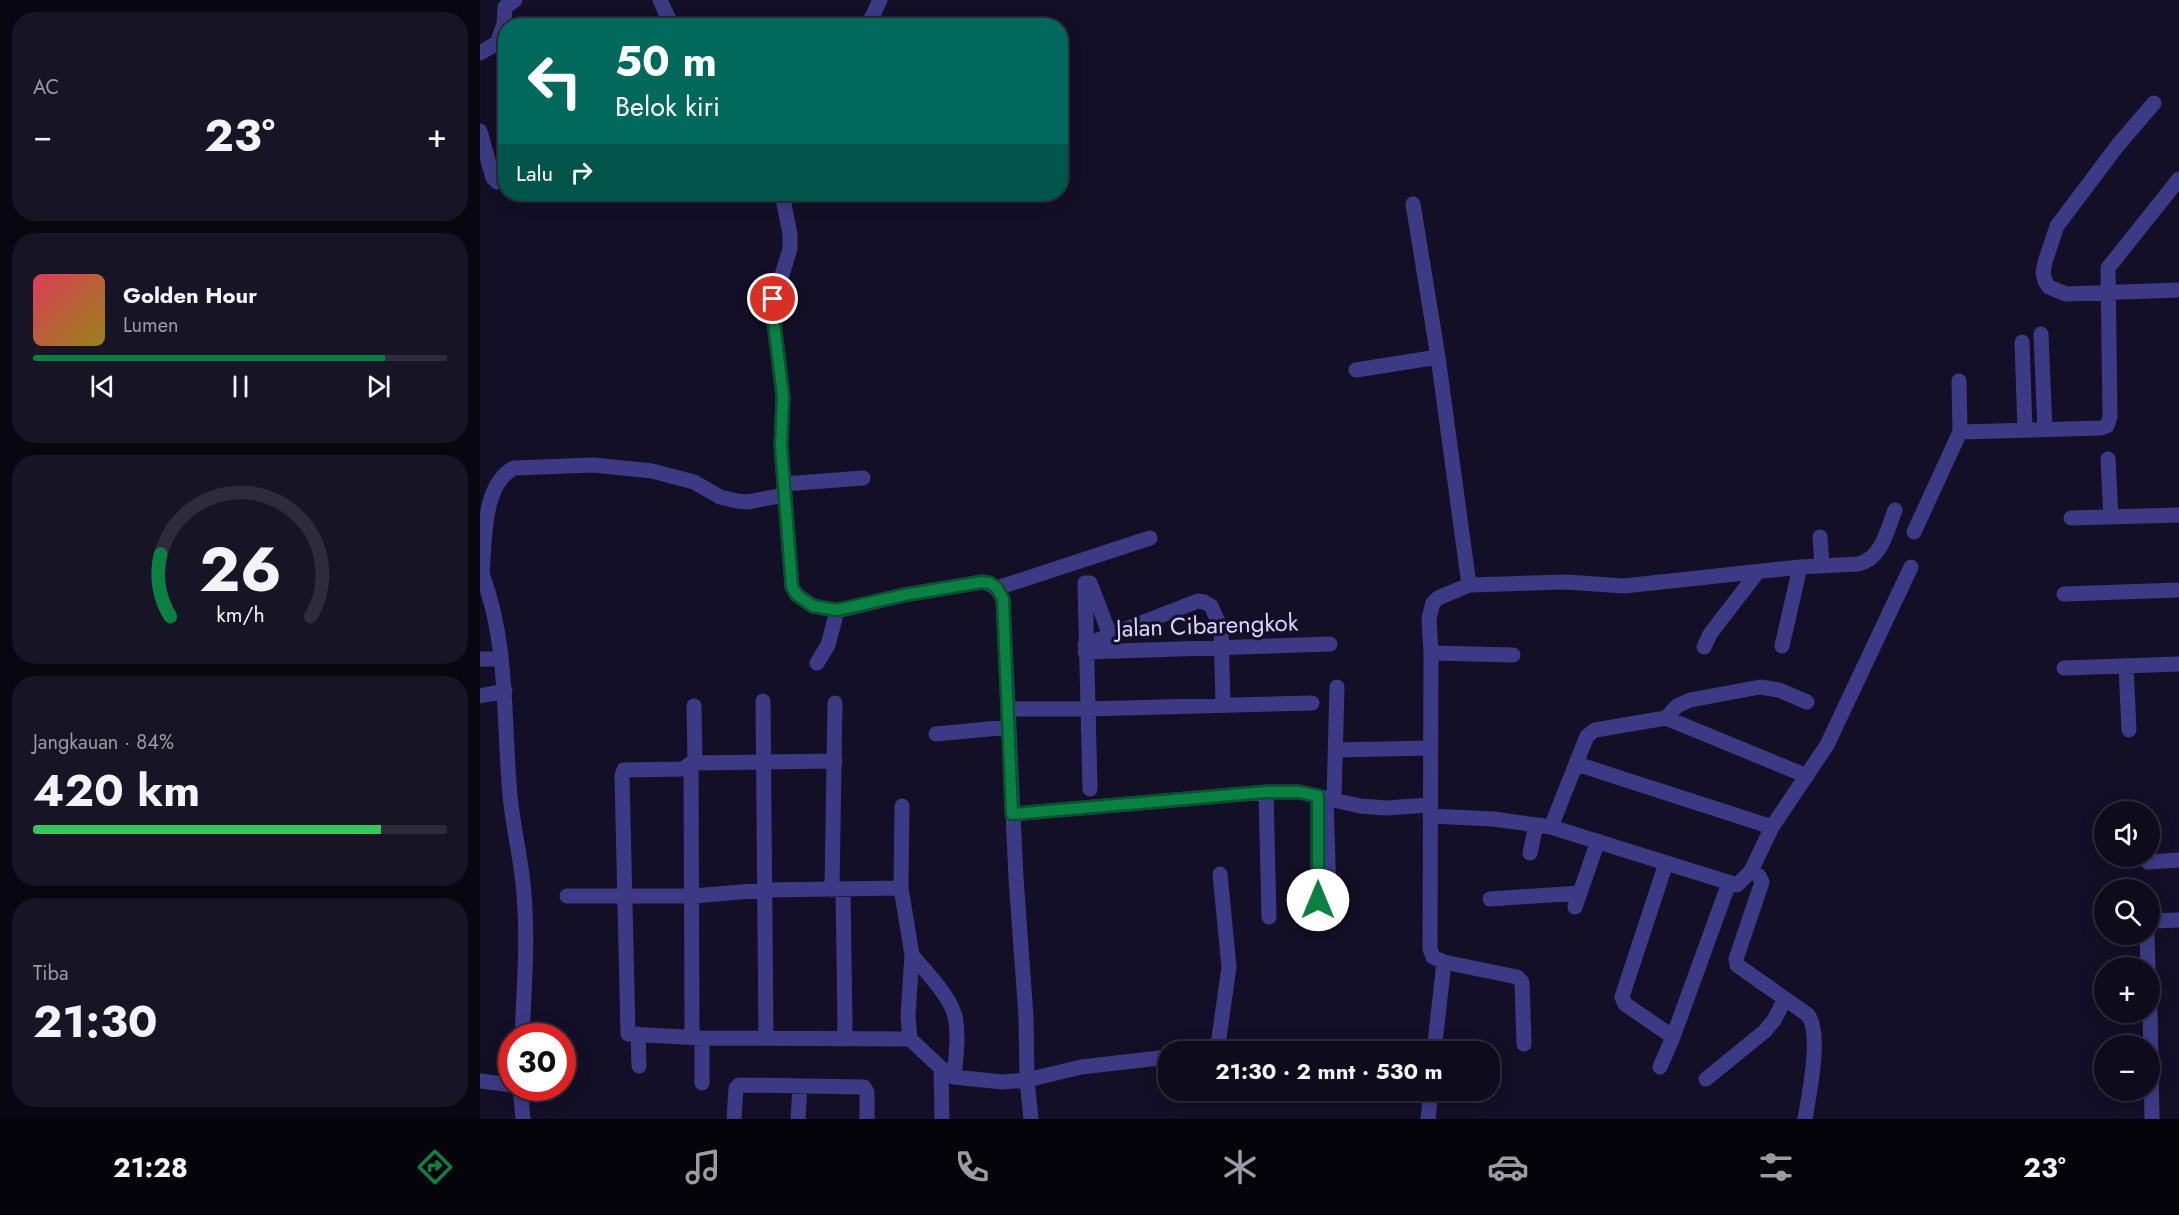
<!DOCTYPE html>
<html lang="id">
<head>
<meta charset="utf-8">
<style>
  body { margin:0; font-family:Jost,sans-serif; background:#171425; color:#f1f3f6; height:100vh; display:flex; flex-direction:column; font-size:22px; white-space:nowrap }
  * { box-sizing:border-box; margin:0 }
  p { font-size:20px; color:#9b9ba3 }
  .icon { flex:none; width:33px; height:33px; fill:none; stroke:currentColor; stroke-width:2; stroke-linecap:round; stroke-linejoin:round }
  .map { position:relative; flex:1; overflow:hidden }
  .side { display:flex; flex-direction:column; gap:12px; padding:12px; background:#08060f; width:480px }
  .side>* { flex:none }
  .top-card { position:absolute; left:18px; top:18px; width:570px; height:183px; border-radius:24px; box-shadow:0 3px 15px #0003,0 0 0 2px #2e2b3b; background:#00695c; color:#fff; overflow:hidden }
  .buttons { position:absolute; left:1614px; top:801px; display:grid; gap:12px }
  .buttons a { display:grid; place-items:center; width:66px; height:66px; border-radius:50%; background:#0e0b1c; box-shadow:0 3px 15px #0003,0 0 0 2px #2e2b3b; font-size:30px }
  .speed { position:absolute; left:18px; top:1023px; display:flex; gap:12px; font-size:30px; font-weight:700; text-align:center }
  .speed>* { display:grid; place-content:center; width:78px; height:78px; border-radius:50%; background:#0e0b1c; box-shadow:0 3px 15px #0003,0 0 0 2px #2e2b3b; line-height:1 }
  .speed .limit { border:9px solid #d22; background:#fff; color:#111 }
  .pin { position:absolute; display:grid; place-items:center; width:51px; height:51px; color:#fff; margin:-26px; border:3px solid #fff; border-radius:50%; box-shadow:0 2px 6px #0007 }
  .me { position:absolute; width:66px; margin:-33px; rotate:0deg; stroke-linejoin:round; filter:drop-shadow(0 0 4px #0008) }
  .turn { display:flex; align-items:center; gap:21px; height:126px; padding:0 18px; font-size:27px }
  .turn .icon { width:78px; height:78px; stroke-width:2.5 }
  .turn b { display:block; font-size:42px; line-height:51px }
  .then { display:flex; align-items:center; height:57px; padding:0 18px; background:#0003; gap:12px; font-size:22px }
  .big { font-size:45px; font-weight:700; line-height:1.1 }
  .side .card { flex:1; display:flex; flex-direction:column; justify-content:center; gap:9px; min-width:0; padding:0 21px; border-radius:24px; background:#171425 }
  .side .dial { align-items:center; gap:0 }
  .dial svg { height:156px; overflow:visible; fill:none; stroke:#2e2b3b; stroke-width:7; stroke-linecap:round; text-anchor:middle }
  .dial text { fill:#f1f3f6; stroke:none }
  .song { display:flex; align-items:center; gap:18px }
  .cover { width:72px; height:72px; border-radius:9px; background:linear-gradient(135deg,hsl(350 70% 55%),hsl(50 70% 35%)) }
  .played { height:6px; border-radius:3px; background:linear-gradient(90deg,#0b8043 85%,#2e2b3b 85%) }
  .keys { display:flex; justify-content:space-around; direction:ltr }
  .heat { display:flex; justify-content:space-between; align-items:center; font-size:33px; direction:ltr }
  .charge { height:9px; border-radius:4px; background:linear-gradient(90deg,#34c759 84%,#2e2b3b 0) }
  .trip { position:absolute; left:678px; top:1041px; width:342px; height:60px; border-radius:24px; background:#0e0b1c; box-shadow:0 3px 15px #0003,0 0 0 2px #2e2b3b; font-weight:700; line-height:60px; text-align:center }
  .tabs { display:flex; height:96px; justify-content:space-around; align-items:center; background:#06040b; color:#9b9ba3 }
  .tabs .icon { width:42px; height:42px }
  .tabs .current { color:#0b8043 }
  .tabs b { font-size:27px; color:#f1f3f6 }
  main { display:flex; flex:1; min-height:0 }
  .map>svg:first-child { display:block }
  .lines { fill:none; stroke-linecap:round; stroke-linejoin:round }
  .minor { stroke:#3d3a85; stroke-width:15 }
  .route-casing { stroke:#07532c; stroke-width:15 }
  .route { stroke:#0b8043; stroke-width:10 }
  .labels { text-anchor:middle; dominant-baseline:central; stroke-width:6; stroke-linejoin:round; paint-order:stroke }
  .street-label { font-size:24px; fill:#d9d4ff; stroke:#130f26 }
</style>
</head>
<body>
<main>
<section class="side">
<div class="card"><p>AC</p>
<div class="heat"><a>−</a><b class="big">23°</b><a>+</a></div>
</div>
<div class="card">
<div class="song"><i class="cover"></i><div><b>Golden Hour</b><p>Lumen</p></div></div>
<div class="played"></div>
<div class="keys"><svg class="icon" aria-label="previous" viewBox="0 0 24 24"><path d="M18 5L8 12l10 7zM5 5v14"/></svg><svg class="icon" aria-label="pause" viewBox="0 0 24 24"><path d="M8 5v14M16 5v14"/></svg><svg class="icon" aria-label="next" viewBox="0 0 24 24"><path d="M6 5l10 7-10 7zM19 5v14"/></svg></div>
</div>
<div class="card dial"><svg viewBox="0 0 100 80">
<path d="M14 69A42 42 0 1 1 86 69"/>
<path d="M14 69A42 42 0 0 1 9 37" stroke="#0b8043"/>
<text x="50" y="56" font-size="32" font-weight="700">26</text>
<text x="50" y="72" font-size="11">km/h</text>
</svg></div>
<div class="card"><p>Jangkauan · 84%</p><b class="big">420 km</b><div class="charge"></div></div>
<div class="card"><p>Tiba</p><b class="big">21:30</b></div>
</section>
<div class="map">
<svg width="1699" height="1119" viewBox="0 0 1699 1119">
  <rect width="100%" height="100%" fill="#130f26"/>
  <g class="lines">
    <!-- minor -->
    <path class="minor" d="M 180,0 L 192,26
      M 386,26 L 392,17 L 400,0
      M 0,53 L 17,43 L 24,24 L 25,7 L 35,0
      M 1674,103 L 1638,145 L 1577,226 L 1565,262 L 1563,273 L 1565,281 L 1569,287 L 1586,294 L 1699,290
      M 0,131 L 13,178 L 17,182 L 26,177
      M 302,194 L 310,234 L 310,249 L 292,307 L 303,396 L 301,446 L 312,587 L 317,595 L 333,606 L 357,611 L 424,595 L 502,582 C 514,584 517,589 523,599 L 536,878 L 546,1017 L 547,1080 L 551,1119
      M 933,204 L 958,357 L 989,585
      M 1561,334 L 1565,430
      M 1542,342 L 1545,430
      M 876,370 L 958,357
      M 1480,432 L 1621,428 L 1627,426 L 1630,417 L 1628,268 L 1699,179
      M 1628,459 L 1631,517
      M 304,484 L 383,478
      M 1591,518 L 1699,515
      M 1434,532 L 1480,432 L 1479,381
      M 1340,537 L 1342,566
      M 0,573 L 2,574 C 29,645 23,721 30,795 C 33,829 42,861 44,895 C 48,942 44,990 42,1036
      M 2,574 C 5,542 2,484 34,468 L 113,465 L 172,471 L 214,482 L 240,497 L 257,501 L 267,502 L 305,495
      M 517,588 L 670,538
      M 1584,594 L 1699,590
      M 605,645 L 718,601 L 724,602 L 731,606 L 741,628 L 743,704
      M 1302,646 L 1320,567
      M 1224,647 L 1230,634 L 1277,573
      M 605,652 L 850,644
      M 951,653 L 1033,655
      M 0,659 L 21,659
      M 337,663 L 348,645 L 357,611
      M 1646,666 L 1649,730
      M 1584,668 L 1699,664
      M 0,696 L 25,691
      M 283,701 L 286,1037
      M 214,706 L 215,763
      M 528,709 L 607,709 L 832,703
      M 1186,718 L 1197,706 L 1210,700 L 1280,687 L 1299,690 L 1327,702
      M 456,734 L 529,727
      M 855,750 L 950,748
      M 355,761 L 211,763 L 203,769 L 144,770 L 142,776 L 148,1034 L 222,1038 L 430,1039 L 461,1068 L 474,1077 L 522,1082 L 547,1080 L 601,1067 L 688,1057
      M 211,763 L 212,1037
      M 1097,764 L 1292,827
      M 610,789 L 605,583 L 610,583 L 630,635
      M 786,792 L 789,917
      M 838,796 L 838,900 L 842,906 L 848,903 L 849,897 L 846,798
      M 854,799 L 857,687
      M 422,806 L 421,888 L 432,955 L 428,1016 L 430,1039
      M 532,814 L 786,792 L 819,792 L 880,806 L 906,808 L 949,805
      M 950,816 L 1013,819 L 1071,827 L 1257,885 L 1271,871 L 1292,827 L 1347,745 L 1431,567
      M 1071,827 L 1107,736 L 1115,730 L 1186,718 L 1327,776
      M 1050,853 L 1056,825
      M 1668,862 L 1699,860
      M 1186,863 L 1142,997 L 1145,1004 L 1193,1037
      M 1271,871 L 1279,876 L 1282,882 L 1256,959 L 1257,965 L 1328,1015 C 1342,1034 1329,1095 1325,1119
      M 352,890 L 355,703
      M 363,890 L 365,1024 L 364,1039
      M 87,896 L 213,896 L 285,890 L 421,888
      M 1010,899 L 1100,893
      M 1095,907 L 1118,841
      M 1670,923 L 1672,921 L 1699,920
      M 1667,934 L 1668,968
      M 432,955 C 445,971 470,996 475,1016 C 479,1035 476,1057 474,1077
      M 1670,1011 L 1672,1119
      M 158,1034 L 159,1066
      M 1044,1044 L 1042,982 L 1037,977 L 964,962 L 953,957 L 950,949 L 951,653 L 949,618 L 953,603 L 958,598 L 989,585 L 1086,582 L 1144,586 L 1320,567 L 1378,564 C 1402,559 1407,530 1415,510
      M 737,1052 L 749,967 L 740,874
      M 743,1052 L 756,1052
      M 954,1052 L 964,962
      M 1180,1067 L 1193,1037 L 1249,883
      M 461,1068 L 462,1119
      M 1226,1079 L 1285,1031 L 1294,1020 L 1305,999
      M 0,1081 L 32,1085
      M 222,1083 L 222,1038
      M 40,1088 L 43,1119
      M 254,1119 L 256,1088 L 259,1085 L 384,1087 L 387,1092 L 387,1119
      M 318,1119 L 320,1086
      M 948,1119 L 951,1090"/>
  </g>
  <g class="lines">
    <defs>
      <path id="route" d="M 293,299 L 292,307 L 303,396 L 301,446 L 312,587 L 317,595 L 333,606 L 357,610 L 424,595 L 502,582 L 510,583 L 517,588 L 523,599 L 532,814 L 786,792 L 819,792 L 838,796 L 838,900"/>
    </defs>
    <!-- route casing -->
    <use href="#route" class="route-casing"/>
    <!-- route -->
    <use href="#route" class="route"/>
  </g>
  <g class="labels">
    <!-- street labels -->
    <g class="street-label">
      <text transform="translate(727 625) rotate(-2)">Jalan Cibarengkok</text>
    </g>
  </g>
</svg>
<div class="buttons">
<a><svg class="icon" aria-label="sound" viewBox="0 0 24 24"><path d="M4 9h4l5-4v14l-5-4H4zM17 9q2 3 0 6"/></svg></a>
<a><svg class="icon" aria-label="search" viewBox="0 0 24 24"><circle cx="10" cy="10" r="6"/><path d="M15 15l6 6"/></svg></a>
<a>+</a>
<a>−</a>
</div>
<div class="speed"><div class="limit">30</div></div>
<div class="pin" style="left:293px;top:299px;background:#d93025"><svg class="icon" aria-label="arrive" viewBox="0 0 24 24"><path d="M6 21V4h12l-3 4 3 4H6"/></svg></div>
<svg class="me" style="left:838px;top:900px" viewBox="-20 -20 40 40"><circle r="19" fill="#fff"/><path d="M0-13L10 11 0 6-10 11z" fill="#0b8043"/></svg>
<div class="trip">21:30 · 2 mnt · 530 m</div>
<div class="top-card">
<div class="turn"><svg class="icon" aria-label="left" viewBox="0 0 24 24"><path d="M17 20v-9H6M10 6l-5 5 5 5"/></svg><div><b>50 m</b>Belok kiri</div></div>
<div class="then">Lalu<svg class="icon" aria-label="right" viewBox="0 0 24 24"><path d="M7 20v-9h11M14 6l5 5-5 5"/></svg></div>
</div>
</div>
</main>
<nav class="tabs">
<b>21:28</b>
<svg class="icon current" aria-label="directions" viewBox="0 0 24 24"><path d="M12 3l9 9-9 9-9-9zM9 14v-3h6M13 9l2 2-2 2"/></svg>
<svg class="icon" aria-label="music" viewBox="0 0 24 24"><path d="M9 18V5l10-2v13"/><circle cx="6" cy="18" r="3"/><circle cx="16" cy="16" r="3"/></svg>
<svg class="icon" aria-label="phone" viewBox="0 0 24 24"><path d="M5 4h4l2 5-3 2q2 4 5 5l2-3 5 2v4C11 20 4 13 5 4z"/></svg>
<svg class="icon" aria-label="climate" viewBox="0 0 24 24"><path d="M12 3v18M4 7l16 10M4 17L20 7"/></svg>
<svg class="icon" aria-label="car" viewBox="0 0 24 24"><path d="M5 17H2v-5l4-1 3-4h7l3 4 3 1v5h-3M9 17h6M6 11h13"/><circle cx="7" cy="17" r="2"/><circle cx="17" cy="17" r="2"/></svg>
<svg class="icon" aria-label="filters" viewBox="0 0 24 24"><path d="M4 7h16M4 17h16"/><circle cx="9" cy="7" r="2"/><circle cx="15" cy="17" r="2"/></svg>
<b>23°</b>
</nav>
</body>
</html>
